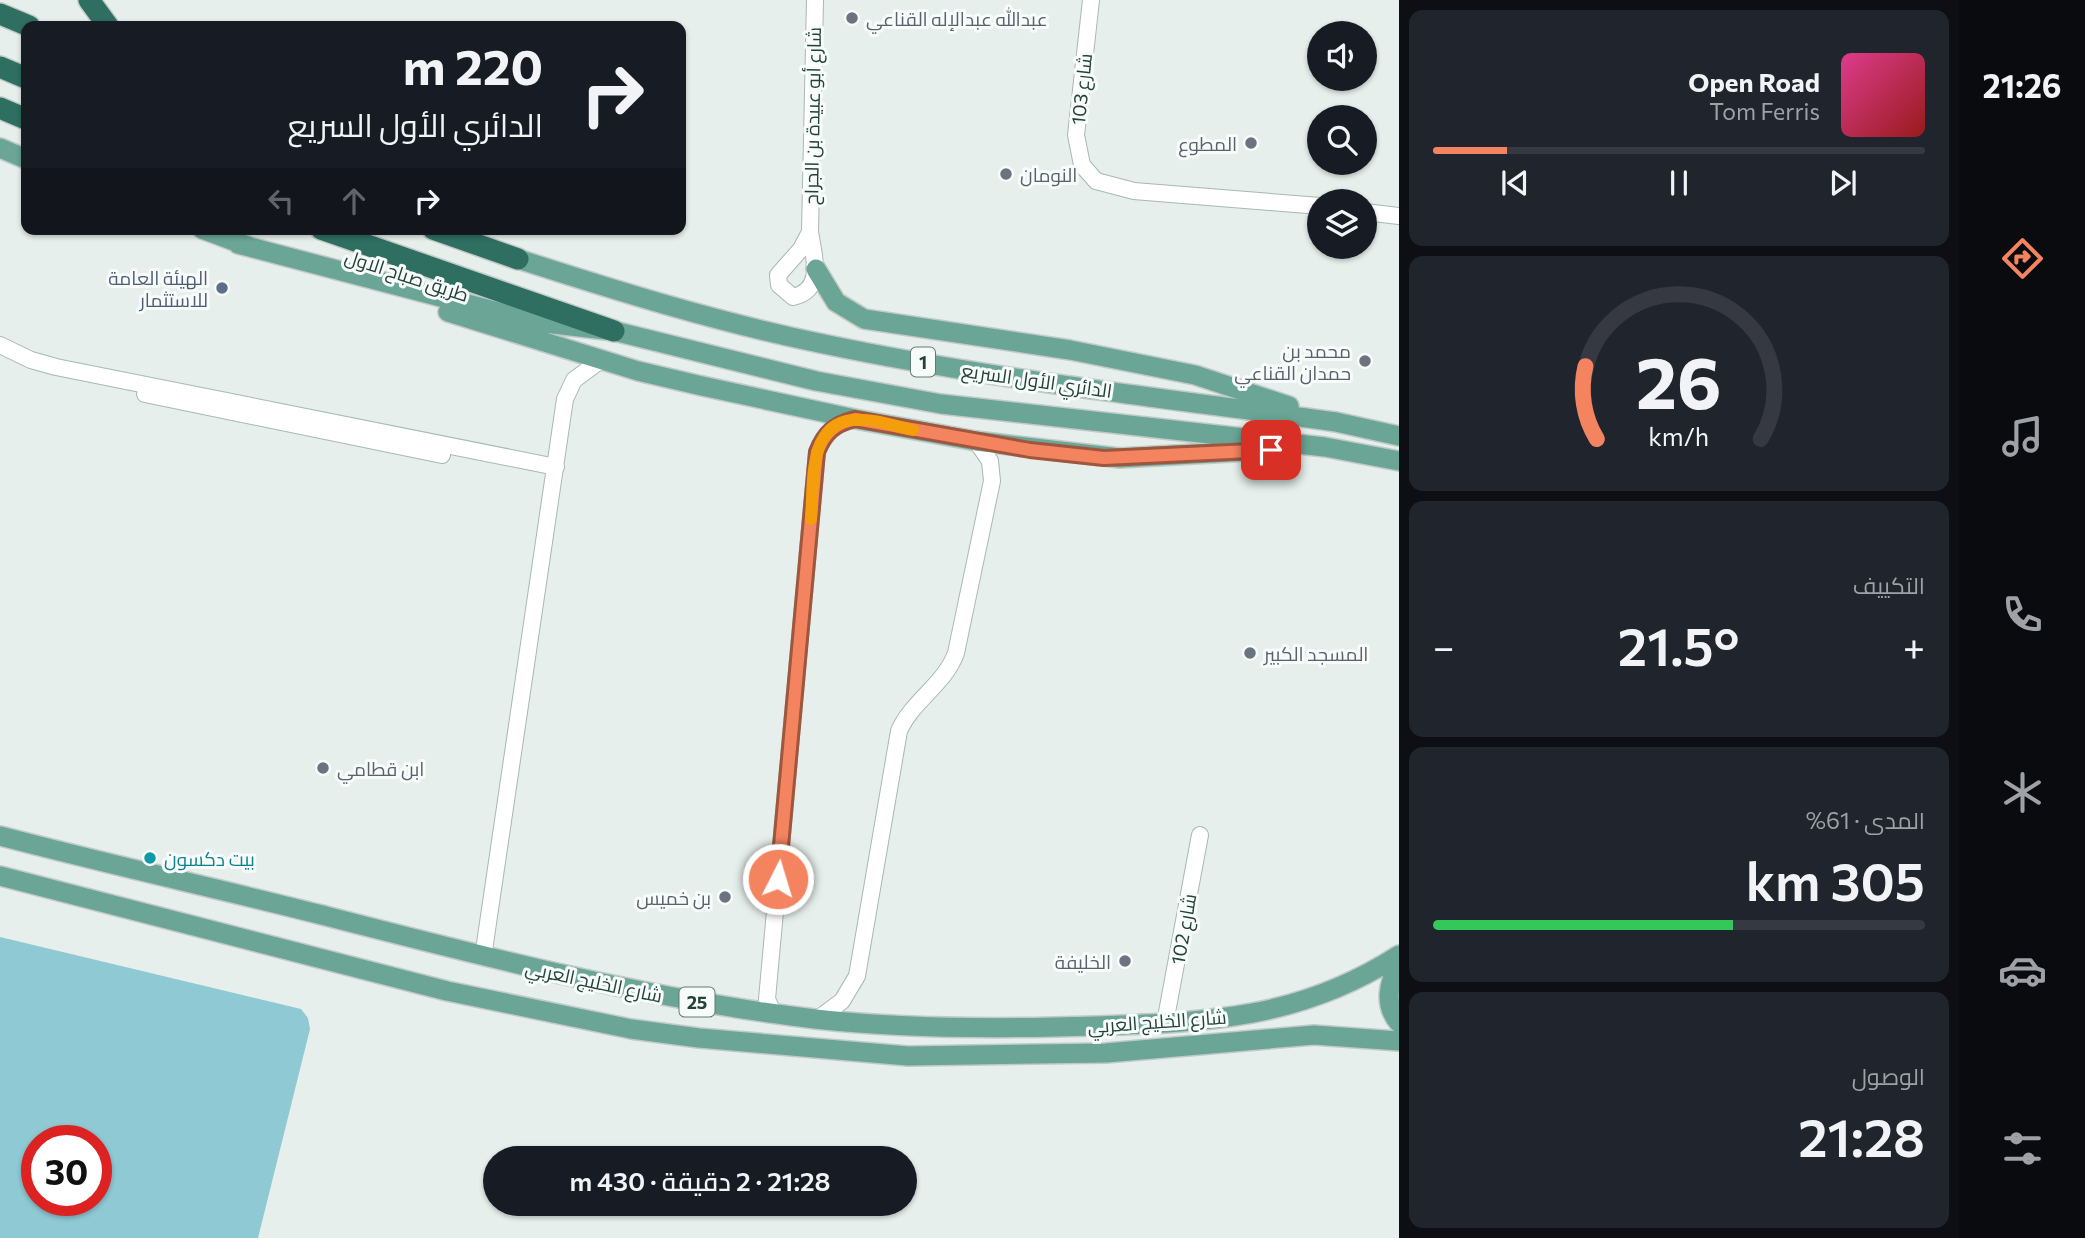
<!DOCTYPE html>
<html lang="ar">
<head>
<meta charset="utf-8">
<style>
  body { margin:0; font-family:Commissioner,Cairo,sans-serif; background:#20242c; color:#f1f3f6; direction:rtl; height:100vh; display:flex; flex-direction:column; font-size:26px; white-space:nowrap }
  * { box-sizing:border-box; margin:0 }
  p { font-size:23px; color:#9ea1a6 }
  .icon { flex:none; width:38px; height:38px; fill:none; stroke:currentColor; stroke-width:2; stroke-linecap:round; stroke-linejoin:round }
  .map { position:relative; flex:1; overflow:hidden; direction:ltr }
  .details { display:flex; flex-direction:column; gap:10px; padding:10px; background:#0d0f14; width:560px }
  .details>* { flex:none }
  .hud { position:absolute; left:21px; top:21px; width:665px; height:214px; border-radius:14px; box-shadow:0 2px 5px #0004; direction:rtl; background:#171b24; color:#f1f3f6; overflow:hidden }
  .controls { position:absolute; left:1307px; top:21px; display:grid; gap:14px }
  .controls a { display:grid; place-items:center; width:70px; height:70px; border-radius:50%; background:#171b24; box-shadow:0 2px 5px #0004; font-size:35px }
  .speed { position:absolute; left:21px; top:1125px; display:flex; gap:14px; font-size:35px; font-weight:700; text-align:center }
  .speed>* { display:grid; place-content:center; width:91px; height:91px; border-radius:50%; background:#171b24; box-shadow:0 2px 5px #0004; line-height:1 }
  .speed .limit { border:10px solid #d22; background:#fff; color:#111 }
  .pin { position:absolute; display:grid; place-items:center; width:60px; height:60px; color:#fff; margin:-30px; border-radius:14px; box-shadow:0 4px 10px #0006 }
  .me { position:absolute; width:77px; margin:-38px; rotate:5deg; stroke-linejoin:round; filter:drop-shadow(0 0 5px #0008) }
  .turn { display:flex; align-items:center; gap:24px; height:147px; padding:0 28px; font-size:32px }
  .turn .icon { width:91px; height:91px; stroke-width:2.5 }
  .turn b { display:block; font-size:49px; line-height:60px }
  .lanes { display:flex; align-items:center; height:66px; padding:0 28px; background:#0003; justify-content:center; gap:35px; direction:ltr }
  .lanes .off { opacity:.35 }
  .big { font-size:52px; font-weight:600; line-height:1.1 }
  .details .widget { flex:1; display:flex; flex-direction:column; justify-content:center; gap:10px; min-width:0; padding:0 24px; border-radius:14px; background:#20242c }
  .details .dial { align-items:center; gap:0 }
  .dial svg { height:182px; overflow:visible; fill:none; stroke:#363941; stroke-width:7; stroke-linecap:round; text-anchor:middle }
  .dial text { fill:#f1f3f6; stroke:none }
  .song { display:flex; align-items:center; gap:21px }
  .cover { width:84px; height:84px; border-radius:10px; background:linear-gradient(135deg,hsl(330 70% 55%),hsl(0 70% 35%)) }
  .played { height:7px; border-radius:4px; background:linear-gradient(90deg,#f4845f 15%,#363941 15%) }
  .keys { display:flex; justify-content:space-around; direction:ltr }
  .heat { display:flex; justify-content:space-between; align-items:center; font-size:38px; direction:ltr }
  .charge { height:10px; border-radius:5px; background:linear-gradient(90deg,#34c759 61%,#363941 0) }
  .trip { position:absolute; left:483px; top:1146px; width:434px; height:70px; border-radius:35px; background:#171b24; box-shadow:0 2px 5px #0004; font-weight:600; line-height:70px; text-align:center; direction:rtl }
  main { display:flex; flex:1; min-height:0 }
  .dock { display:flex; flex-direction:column; width:126px; justify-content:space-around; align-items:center; background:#090b0e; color:#9ea1a6 }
  .dock .icon { width:49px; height:49px }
  .dock .active { color:#f4845f }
  .dock b { font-size:32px; color:#f1f3f6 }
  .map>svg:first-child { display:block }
  .water { fill:#8ec9d4; fill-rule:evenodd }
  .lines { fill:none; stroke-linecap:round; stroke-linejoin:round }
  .minor-casing { stroke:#a8b8b2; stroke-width:18 }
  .major-casing { stroke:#c2cac8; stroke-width:22 }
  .highway-casing { stroke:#c2cac8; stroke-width:24 }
  .minor { stroke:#fff; stroke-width:16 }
  .major { stroke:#6aa596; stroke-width:19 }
  .highway { stroke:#2f6f62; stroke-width:21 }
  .route-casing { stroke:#9f563e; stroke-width:18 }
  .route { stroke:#f4845f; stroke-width:12 }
  .slow { stroke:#f59e0b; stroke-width:12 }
  .worship-dot { fill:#6b7280; stroke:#f7fbf9; stroke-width:2.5 }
  .service-dot { fill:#5c6f8a; stroke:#f7fbf9; stroke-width:2.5 }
  .culture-dot { fill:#0f9aa8; stroke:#f7fbf9; stroke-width:2.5 }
  .labels { text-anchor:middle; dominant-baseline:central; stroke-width:6; stroke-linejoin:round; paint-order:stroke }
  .shield { fill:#f7fbf9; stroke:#637a73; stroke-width:2 }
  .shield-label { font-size:18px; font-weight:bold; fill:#24423a }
  .worship-label { font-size:19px; fill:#5b616d; stroke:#f7fbf9; text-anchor:start }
  .street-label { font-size:19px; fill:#24423a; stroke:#f7fbf9 }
  .service-label { font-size:19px; fill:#4e5e75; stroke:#f7fbf9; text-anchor:end }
  .culture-label { font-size:19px; fill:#0d838f; stroke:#f7fbf9; text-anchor:start }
</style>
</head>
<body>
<main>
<nav class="dock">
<b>21:26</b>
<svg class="icon active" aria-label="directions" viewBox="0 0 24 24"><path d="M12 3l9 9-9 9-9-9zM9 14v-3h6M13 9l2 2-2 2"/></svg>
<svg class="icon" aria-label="music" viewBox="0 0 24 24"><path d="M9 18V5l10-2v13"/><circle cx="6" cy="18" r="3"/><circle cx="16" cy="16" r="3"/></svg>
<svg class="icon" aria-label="phone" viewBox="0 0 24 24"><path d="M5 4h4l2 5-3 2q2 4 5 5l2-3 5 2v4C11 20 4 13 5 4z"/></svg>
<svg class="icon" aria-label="climate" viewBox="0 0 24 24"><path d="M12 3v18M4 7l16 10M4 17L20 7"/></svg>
<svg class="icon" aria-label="car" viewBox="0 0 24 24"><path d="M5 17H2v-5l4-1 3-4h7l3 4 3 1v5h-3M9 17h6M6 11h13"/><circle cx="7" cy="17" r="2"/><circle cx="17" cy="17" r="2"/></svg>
<svg class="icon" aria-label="filters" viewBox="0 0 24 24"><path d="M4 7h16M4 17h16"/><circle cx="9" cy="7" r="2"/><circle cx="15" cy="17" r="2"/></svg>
</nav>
<section class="details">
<div class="widget">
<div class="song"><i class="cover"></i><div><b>Open Road</b><p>Tom Ferris</p></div></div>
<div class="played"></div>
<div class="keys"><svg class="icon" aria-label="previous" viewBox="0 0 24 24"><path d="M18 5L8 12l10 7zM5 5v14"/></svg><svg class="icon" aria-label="pause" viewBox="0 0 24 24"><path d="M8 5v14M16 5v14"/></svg><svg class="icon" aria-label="next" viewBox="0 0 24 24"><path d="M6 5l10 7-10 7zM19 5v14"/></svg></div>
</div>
<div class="widget dial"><svg viewBox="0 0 100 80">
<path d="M14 69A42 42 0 1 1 86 69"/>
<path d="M14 69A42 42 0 0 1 9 37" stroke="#f4845f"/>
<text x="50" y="56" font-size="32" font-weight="700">26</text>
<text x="50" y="72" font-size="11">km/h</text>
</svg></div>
<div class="widget"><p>التكييف</p>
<div class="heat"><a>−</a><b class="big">21.5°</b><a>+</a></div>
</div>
<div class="widget"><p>المدى · 61%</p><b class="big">305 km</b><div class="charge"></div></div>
<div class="widget"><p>الوصول</p><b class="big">21:28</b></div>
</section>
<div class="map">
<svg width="1399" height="1238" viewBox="0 0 1399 1238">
  <rect width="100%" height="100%" fill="#e6efeb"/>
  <!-- water -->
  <path class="water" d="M 0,937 L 301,1009 L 308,1018 L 310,1029 L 258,1238 L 0,1238 ZM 37,1141 L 96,1141 L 96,1200 L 37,1200 Z"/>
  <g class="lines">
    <defs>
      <path id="minor" d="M 1091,0 L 1076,135 L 1082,165 L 1096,181 L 1134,191 L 1320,206
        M 1365,212 L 1399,216
        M 810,232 L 801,249 L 778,275 L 779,285 L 793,297 C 825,290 814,256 810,232 L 815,0
        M 0,345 L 31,360 L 56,367 L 556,467
        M 145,394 L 442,455
        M 483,957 L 565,399 L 574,380 L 601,360
        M 773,1013 L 767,999 L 817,452 C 824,433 834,424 853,420
        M 818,1019 L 842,1001 L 857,976 L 899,731 C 912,701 945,684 956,653 L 992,481 L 990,461 L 976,441
        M 1165,1023 L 1200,835"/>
      <path id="major" d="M 0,148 L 26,159
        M 202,229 L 250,247
        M 238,244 L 536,322 L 614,331 L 816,381 L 941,404 L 1325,447 L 1399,461
        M 518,259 C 617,291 717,322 819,343 C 989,379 1164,398 1336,422 L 1399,436
        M 816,269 L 836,302 L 864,319 L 1070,350 L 1195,375 L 1289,406
        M 448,312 L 638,371 L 702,386 L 855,419 L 976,441 L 1120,458 L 1268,450
        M 0,836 C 107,864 215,888 322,915 C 485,957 647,999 815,1019 C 905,1029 1004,1029 1095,1026 C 1209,1022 1300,1019 1399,955
        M 0,876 L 447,991 L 631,1029 L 699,1038 L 908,1056 L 1106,1053 L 1314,1035 L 1399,1041
        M 1399,962 C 1389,983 1383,1004 1399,1023"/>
      <path id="highway" d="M 89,0 L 108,26
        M 0,14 L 29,26
        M 0,67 L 26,78
        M 0,108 L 26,119
        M 321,229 L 614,331
        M 433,229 L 518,259"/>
    </defs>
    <!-- minor casing -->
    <use href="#minor" class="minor-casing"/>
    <!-- major casing -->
    <use href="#major" class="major-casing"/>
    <!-- highway casing -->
    <use href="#highway" class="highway-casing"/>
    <!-- minor -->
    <use href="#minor" class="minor"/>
    <!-- major -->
    <use href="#major" class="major"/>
    <!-- highway -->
    <use href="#highway" class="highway"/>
  </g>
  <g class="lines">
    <defs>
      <path id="route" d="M 778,879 L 817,452 C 825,432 835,424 855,419 L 1030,450 L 1104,458 L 1271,450"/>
    </defs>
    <!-- route casing -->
    <use href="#route" class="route-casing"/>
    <!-- route -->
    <use href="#route" class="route"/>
    <!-- slow -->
    <path class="slow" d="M 811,519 C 814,486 807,424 853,420 C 872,418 894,426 913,430"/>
  </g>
  <!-- markers -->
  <g class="worship-dot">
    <circle cx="852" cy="18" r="7"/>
    <circle cx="1251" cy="143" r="7"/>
    <circle cx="1006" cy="174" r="7"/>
    <circle cx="1365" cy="361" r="7"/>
    <circle cx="1250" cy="653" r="7"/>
    <circle cx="323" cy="768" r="7"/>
    <circle cx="725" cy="897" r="7"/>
    <circle cx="1125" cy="961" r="7"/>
  </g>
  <circle class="service-dot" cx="222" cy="288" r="7"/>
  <circle class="culture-dot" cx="150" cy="858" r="7"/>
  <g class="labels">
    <!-- shield labels -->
    <g class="shield">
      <rect x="911" y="347.5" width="24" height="29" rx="5"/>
      <rect x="679.5" y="987.5" width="35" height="29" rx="5"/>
    </g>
    <g class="shield-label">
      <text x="923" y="362">1</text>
      <text x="697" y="1002">25</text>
    </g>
    <!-- worship labels -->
    <g class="worship-label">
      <text x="866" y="18">عبدالله عبدالإله القناعي</text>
      <text x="1237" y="143" text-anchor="end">المطوع</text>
      <text x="1020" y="174">النومان</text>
      <text x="1351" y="350" text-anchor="end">محمد بن<tspan x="1351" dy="22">حمدان القناعي</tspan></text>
      <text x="1264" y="653">المسجد الكبير</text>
      <text x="337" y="768">ابن قطامي</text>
      <text x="711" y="897" text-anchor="end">بن خميس</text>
      <text x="1111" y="961" text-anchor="end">الخليفة</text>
    </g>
    <!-- street labels -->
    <g class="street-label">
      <text transform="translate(1081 89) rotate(-84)">شارع 103</text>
      <text transform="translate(812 116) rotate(-89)">شارع أبو عبيدة بن الجراح</text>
      <text transform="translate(407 275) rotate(18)">طريق صباح الاول</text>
      <text transform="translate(1037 380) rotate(8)">الدائري الأول السريع</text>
      <text transform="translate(1183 929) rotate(-80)">شارع 102</text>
      <text transform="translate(594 981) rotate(12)">شارع الخليج العربي</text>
      <text transform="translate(1157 1021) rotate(-4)">شارع الخليج العربي</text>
    </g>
    <!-- service labels -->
    <g class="service-label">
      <text x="208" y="277">الهيئة العامة<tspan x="208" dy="22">للاستثمار</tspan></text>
    </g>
    <!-- culture labels -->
    <g class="culture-label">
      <text x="164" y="858">بيت دكسون</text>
    </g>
  </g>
</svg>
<div class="controls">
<a><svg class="icon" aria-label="sound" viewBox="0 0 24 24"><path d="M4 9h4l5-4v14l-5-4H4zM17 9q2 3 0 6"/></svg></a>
<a><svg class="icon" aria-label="search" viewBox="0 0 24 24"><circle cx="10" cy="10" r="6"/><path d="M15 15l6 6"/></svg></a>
<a><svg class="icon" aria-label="layers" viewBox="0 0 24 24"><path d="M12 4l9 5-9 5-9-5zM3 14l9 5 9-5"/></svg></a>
</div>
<div class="speed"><div class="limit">30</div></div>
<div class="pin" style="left:1271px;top:450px;background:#d93025"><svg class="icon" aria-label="arrive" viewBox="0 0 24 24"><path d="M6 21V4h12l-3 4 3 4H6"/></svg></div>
<svg class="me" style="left:778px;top:879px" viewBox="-20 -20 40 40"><circle r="17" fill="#f4845f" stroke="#fff" stroke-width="3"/><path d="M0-11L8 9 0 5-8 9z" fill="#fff"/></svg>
<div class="trip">21:28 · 2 دقيقة · 430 m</div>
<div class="hud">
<div class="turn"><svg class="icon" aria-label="right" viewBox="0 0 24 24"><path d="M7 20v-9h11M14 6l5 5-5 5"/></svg><div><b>220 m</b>الدائري الأول السريع</div></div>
<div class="lanes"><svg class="icon off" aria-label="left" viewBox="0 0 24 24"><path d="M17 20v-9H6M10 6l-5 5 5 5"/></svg><svg class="icon off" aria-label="ahead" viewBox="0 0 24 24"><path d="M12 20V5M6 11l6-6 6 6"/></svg><svg class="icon" aria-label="right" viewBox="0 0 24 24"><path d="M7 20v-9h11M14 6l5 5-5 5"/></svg></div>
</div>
</div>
</main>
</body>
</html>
